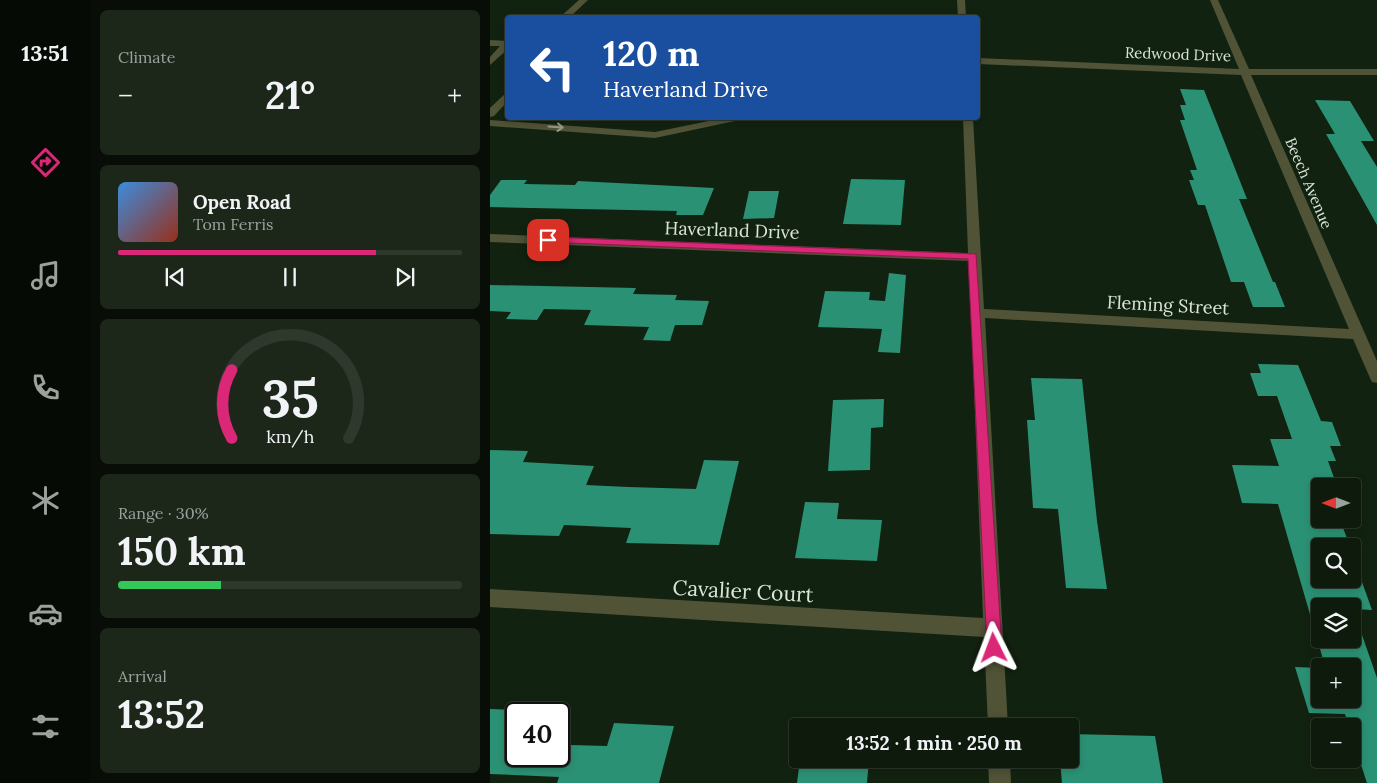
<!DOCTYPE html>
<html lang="en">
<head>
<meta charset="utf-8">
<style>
  body { margin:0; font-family:Lora,serif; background:#1c271a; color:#f1f3f6; height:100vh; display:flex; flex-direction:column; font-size:19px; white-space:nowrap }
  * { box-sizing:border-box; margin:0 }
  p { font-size:16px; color:#9ba19d }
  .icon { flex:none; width:28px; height:28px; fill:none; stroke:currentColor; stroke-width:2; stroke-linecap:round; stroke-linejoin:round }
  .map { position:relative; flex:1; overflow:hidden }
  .panel { display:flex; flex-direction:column; gap:10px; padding:10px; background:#080e07; width:400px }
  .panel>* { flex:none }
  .banner { position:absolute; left:15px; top:15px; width:475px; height:105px; border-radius:5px; box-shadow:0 2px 8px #0003,0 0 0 1px #2e382d; background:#1a4fa0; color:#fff; overflow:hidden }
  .needle { width:32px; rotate:270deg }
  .buttons { position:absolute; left:821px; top:478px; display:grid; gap:10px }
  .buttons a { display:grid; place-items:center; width:50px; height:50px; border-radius:5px; background:#0e1a0c; box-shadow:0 2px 8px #0003,0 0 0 1px #2e382d; font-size:25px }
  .speed { position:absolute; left:15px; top:702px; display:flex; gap:10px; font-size:25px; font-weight:700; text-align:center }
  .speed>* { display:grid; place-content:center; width:65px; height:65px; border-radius:50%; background:#0e1a0c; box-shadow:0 2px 8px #0003,0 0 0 1px #2e382d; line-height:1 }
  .speed .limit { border:2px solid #111; border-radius:8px; background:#fff; color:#111 }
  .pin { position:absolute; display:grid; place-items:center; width:42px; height:42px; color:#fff; margin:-21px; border-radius:10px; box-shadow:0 2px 8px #0006 }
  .me { position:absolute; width:55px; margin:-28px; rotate:357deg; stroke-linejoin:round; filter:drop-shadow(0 0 4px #0008) }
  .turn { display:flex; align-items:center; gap:18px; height:105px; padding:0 15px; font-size:22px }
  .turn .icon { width:65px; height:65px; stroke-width:2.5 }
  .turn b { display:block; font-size:35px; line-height:42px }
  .big { font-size:38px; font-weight:700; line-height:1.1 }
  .panel .tile { flex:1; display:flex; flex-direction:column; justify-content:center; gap:8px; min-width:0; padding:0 18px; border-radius:8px; background:#1c271a }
  .panel .dial { align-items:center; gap:0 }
  .dial svg { height:130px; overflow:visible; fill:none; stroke:#2e382d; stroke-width:7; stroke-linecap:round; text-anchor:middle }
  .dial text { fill:#f1f3f6; stroke:none }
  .song { display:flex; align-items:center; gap:15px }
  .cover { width:60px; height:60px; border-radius:8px; background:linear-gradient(135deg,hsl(210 70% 55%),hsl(10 70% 35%)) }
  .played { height:5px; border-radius:2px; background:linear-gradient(90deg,#db2777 75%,#2e382d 75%) }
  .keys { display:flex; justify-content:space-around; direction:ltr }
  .heat { display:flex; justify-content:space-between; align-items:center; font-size:28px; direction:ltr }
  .charge { height:8px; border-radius:4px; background:linear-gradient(90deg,#34c759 30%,#2e382d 0) }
  .trip { position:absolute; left:299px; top:718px; width:290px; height:50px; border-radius:5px; background:#0e1a0c; box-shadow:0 2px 8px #0003,0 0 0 1px #2e382d; font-weight:700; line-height:50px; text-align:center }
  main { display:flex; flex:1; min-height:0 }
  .dock { display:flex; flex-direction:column; width:90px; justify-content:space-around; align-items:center; background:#060a05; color:#9ba19d }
  .dock .icon { width:35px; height:35px }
  .dock .active { color:#db2777 }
  .dock b { font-size:22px; color:#f1f3f6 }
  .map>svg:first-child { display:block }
  .building { fill:#2b9174; fill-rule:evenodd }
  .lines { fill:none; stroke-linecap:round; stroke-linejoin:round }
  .minor { fill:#505335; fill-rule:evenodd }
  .oneway { stroke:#959c87 }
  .route { fill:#db2777; stroke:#8e194d }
  .labels { text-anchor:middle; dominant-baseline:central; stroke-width:5; stroke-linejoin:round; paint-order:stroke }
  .far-street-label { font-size:15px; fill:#dae5d9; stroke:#122210 }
  .street-label { font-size:18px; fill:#dae5d9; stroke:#122210 }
  .near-street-label { font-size:21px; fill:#dae5d9; stroke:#122210 }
</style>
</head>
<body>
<main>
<nav class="dock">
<b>13:51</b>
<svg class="icon active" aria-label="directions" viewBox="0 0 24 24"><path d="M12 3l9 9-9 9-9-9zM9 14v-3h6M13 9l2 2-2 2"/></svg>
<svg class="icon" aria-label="music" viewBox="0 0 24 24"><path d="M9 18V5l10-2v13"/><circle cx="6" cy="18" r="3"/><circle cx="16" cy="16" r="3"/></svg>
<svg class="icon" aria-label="phone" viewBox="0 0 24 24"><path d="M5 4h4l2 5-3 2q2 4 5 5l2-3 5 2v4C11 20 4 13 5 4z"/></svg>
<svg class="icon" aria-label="climate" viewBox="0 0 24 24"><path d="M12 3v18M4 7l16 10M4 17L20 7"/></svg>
<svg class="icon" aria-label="car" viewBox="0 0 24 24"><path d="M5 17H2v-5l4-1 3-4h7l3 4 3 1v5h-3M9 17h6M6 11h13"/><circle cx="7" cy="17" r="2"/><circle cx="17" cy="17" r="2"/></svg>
<svg class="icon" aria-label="filters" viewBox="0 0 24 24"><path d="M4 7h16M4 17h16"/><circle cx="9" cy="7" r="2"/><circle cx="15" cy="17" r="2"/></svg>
</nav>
<section class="panel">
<div class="tile"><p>Climate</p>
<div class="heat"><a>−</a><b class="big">21°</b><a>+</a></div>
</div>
<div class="tile">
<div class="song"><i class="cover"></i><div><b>Open Road</b><p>Tom Ferris</p></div></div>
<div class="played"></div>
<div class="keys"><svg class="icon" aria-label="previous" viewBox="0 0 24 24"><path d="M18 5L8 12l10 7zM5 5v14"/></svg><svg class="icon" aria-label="pause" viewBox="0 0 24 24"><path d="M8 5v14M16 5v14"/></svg><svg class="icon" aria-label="next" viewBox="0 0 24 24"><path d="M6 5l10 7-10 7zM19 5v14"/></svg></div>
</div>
<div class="tile dial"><svg viewBox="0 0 100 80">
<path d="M14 69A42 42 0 1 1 86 69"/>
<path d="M14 69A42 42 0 0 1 14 27" stroke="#db2777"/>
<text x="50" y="56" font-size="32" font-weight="700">35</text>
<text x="50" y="72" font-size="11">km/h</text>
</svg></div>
<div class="tile"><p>Range · 30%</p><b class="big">150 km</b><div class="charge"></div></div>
<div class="tile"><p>Arrival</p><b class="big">13:52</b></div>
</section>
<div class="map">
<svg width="887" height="783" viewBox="0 0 887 783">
  <rect width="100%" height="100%" fill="#122210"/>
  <!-- building -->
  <path class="building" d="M 690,89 L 714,90 L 757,199 L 749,199 L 783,282 L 785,282 L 795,307 L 763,307 L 754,282 L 741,282 L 715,205 L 708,205 L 699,180 L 704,180 L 700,170 L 707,170 L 690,120 L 695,120 L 690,105 L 696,105 Z
    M 825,100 L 860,101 L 884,141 L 871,141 L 887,167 L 887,225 L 836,134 L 845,134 Z
    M 361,179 L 415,180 L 411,225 L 353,224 Z
    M 11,180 L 37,180 L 34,184 L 85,185 L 88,181 L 224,188 L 213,215 L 186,215 L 187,211 L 0,207 L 0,195 Z
    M 259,191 L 289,191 L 284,218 L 253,219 Z
    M 399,273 L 416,275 L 410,353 L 388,352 L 392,329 L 328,327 L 335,291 L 380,292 L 379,300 L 395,301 Z
    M 0,285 L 146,288 L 143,294 L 187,295 L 185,300 L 219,301 L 212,325 L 185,325 L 180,341 L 153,340 L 159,327 L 94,325 L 101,310 L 54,309 L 47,320 L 16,319 L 21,312 L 0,311 Z
    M 768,364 L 808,365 L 831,421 L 842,422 L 851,446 L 840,446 L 846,461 L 838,461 L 847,486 L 830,486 L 830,519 L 859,519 L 850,520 L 860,546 L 830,546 L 830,579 L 862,579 L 862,554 L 882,610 L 863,609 L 887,678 L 887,783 L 877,783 L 862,737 L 862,726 L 859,726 L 855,714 L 819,713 L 805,667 L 830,668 L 830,699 L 862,699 L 862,666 L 835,666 L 788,504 L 752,503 L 742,465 L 789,466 L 780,439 L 802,439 L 787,396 L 768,396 L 760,373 L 771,373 ZM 830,606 L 862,606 L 862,639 L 830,639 Z
    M 541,378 L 592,379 L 607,521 L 617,589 L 576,588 L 568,509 L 543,508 L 537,420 L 545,420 Z
    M 394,399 L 393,427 L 381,428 L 380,470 L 338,471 L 343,400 Z
    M 0,450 L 38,451 L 33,462 L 104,466 L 96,485 L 138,487 L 206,489 L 214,460 L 249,461 L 229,545 L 136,543 L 141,528 L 74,525 L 69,536 L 0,534 Z
    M 315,502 L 349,503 L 347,519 L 392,520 L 387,561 L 305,558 Z
    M 0,709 L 26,710 L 26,756 L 76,756 L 80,745 L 117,746 L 124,723 L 184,726 L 169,783 L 67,783 L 69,777 L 0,774 Z
    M 580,734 L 665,736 L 673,783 L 572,783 L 570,759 L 580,759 Z
    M 310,759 L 379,759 L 377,783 L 307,783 Z"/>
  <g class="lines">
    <!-- minor -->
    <path class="minor" d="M 89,0 L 98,0 L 79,18 L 69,18 Z
      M 467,0 L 475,0 L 476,18 L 468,18 Z
      M 720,0 L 728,0 L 759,69 L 887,69 L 887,75 L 761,75 L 887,361 L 887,383 L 882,382 L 880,378 L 863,339 L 495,318 L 518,726 L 498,726 L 494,637 L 0,607 L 0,589 L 493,618 L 479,261 L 0,242 L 0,234 L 478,253 L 473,118 L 483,118 L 494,309 L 859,329 L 751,75 L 488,64 L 488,58 L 749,69 Z
      M 0,40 L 18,41 L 18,49 L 0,65 L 0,57 L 10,46 L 0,46 Z
      M 18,91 L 18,101 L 4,116 L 0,117 L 0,108 Z
      M 233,118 L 250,118 L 245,121 L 165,138 L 0,126 L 0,120 L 165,132 Z
      M 498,759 L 520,759 L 521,783 L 499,783 Z"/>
  </g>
  <!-- one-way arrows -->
  <defs><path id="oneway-shaft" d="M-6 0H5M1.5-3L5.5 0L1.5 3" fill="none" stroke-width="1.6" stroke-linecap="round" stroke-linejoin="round" transform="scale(1.25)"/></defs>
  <use class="oneway" href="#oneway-shaft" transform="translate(66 127) rotate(4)"/>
  <!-- route -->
  <path class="route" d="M 58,237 L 486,254 L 512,648 L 509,653 L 504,655 L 499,653 L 497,648 L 478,259 L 55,242 L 53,240 Z"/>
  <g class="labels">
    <!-- far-street labels -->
    <g class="far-street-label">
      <text transform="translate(688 54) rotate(2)">Redwood Drive</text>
      <text transform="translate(819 183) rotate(67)">Beech Avenue</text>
    </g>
    <!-- street labels -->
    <g class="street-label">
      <text transform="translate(242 230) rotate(2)">Haverland Drive</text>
      <text transform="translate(678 305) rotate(3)">Fleming Street</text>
    </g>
    <!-- near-street labels -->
    <g class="near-street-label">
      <text transform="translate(253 591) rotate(3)">Cavalier Court</text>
    </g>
  </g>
</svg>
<div class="buttons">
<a><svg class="needle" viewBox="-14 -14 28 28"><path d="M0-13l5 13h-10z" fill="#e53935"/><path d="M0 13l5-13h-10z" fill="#9ba19d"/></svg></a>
<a><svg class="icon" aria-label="search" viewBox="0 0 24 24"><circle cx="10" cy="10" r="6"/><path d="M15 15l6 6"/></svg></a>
<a><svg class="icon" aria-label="layers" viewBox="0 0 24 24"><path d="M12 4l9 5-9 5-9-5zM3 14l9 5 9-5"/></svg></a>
<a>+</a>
<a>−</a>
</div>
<div class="speed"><div class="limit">40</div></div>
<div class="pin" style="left:58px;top:240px;background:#d93025"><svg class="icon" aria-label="arrive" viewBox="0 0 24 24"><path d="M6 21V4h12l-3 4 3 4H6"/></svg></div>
<svg class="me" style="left:504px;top:648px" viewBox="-20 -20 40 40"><path d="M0-17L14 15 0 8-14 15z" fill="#db2777" stroke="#fff" stroke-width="4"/></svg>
<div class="trip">13:52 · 1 min · 250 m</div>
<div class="banner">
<div class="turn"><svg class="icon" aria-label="left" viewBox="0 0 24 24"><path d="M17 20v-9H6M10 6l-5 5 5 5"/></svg><div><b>120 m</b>Haverland Drive</div></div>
</div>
</div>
</main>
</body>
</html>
